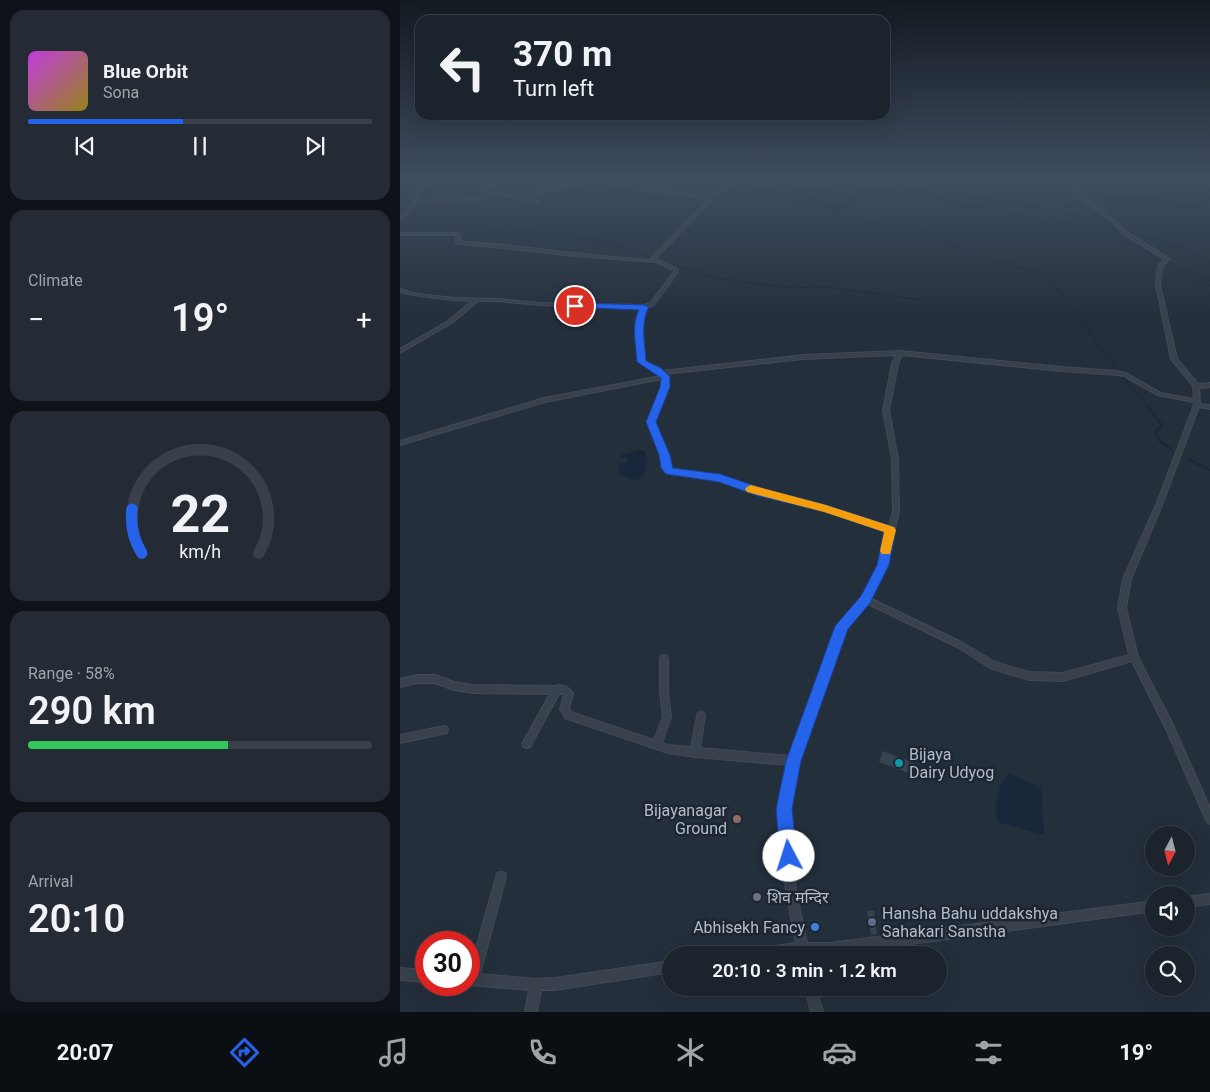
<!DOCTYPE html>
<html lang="en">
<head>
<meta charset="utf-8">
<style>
  body { margin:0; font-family:Roboto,"Noto Sans Devanagari",sans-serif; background:#242b35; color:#f1f3f6; height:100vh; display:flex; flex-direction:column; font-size:19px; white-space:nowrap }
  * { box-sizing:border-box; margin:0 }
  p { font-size:16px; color:#a0a4aa }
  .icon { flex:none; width:28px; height:28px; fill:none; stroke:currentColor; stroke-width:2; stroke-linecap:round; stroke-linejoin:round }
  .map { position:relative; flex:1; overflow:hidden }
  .drawer { display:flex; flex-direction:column; gap:10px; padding:10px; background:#0f1319; width:400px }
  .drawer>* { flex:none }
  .guide { position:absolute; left:15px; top:15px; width:475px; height:105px; border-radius:15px; box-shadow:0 5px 20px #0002,0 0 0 1px #394049; background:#1b232d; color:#f1f3f6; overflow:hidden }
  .needle { width:32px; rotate:187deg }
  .fabs { position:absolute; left:745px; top:826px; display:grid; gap:10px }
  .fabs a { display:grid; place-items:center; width:50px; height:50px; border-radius:50%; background:#1b232d; box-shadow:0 5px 20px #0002,0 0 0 1px #394049; font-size:25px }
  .speed { position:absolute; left:15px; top:931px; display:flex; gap:10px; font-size:25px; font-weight:700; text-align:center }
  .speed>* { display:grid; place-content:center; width:65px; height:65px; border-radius:50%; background:#1b232d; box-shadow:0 5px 20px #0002,0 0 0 1px #394049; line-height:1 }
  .speed .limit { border:8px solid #d22; background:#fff; color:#111 }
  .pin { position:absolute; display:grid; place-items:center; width:42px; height:42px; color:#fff; margin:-21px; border:2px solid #fff; border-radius:50%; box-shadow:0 1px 5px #0007 }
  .me { position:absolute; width:55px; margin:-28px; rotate:355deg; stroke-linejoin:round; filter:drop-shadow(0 0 4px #0008) }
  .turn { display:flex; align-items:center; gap:18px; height:105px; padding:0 15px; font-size:22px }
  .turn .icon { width:65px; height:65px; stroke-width:2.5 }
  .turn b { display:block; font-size:35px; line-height:42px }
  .big { font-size:38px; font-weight:600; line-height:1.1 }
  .drawer .widget { flex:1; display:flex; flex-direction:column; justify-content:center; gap:8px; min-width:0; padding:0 18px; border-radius:15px; background:#242b35 }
  .drawer .dial { align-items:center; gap:0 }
  .dial svg { height:130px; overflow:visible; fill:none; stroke:#394049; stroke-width:7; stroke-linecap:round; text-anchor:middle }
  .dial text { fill:#f1f3f6; stroke:none }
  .song { display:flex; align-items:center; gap:15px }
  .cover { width:60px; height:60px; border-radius:8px; background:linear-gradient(135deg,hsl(290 70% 55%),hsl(50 70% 35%)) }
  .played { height:5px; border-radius:2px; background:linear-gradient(90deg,#2563eb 45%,#394049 45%) }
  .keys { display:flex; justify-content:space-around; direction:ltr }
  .heat { display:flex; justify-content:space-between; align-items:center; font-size:28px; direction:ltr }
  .charge { height:8px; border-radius:4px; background:linear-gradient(90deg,#34c759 58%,#394049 0) }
  .trip { position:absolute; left:262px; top:946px; width:285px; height:50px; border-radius:25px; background:#1b232d; box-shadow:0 5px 20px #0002,0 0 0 1px #394049; font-weight:600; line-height:50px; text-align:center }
  .menu { display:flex; height:80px; justify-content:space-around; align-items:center; background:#0b0e12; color:#a0a4aa }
  .menu .icon { width:35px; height:35px }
  .menu .active { color:#2563eb }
  .menu b { font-size:22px; color:#f1f3f6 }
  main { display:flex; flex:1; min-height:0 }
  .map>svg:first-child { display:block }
  .water { fill:#182739 }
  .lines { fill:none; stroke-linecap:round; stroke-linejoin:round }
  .stream-far1 { stroke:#182739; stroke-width:1 }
  .stream { stroke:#182739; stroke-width:2 }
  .building { fill:#364352 }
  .street-casing { stroke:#414a55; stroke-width:2 }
  .street { fill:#38414c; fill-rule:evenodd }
  .route { fill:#2563eb; stroke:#184099 }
  .slow { fill:#f59e0b }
  .culture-dot { fill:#0f9aa8; stroke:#1d2631; stroke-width:2 }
  .education-dot { fill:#8d6e63; stroke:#1d2631; stroke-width:2 }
  .worship-dot { fill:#6b7280; stroke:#1d2631; stroke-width:2 }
  .service-dot { fill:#5c6f8a; stroke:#1d2631; stroke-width:2 }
  .shop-dot { fill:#3f7fe0; stroke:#1d2631; stroke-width:2 }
  .labels { text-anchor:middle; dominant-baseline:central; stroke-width:5; stroke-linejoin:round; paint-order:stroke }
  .near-poi-label { font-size:16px; fill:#b3bcc7; stroke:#1d2631; text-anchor:start }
</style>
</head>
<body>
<main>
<section class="drawer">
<div class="widget">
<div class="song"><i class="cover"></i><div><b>Blue Orbit</b><p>Sona</p></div></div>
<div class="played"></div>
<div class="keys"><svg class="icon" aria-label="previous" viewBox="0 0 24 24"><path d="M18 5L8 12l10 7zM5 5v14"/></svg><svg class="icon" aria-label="pause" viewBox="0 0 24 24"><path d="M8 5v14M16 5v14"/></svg><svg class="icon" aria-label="next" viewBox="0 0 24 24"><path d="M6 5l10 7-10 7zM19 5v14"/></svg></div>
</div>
<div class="widget"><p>Climate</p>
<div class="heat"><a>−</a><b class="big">19°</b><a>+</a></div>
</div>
<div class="widget dial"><svg viewBox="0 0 100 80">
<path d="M14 69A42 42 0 1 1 86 69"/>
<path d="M14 69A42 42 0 0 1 8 42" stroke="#2563eb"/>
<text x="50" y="56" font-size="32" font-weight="700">22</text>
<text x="50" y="72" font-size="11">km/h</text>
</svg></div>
<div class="widget"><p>Range · 58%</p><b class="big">290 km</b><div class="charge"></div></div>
<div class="widget"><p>Arrival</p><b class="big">20:10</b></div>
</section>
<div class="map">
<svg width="810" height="1012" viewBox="0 0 810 1012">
  <rect width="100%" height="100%" fill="#242f3c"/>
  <!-- water -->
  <path class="water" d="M 388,179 L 431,179 L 482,190 L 483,192 C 474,196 424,184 411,181 L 406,184 L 444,193 L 443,195 L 454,200 L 450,203 L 437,200 L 450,204 L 446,208 L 442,207 L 445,209 L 441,213 L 366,189 L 370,186 L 415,199 L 375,186 L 376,184 L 381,183 Z
    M 239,450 L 245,451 L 247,463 L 243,478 L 234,480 L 219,474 L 219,463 L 227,463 L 227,458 L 220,458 L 221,455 Z
    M 609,774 L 641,787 L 644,835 L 597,822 C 594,804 596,788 609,774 Z"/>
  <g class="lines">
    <!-- stream-far1 -->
    <path class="stream-far1" d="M 322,179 L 455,219 L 528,232 L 557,248 L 580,256
      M 442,179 L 487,189 L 519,192 L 569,208 L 597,208 L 639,221 L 658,220 L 743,248 L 761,262
      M 519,191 C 591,202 676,204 738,243
      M 655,210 L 679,203 L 707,200 L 756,200 L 783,206 L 810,204
      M 0,227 L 59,226 L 167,235 L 213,244 L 250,258
      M 726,231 L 787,251 L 810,262
      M 588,258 L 646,275 L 718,370
      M 254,259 L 316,278 L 388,288 L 426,287 L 521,300
      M 768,261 L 810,281
      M 765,264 L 810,286
      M 721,375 L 749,408"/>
    <!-- stream -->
    <path class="stream" d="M 748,407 L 762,425 L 756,432 L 759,440 L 773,451
      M 788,459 L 810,470"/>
  </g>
  <!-- building -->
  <path class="building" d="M 483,751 L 517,764 L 514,775 L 479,762 Z
    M 467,911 L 474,911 L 477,934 L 471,935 Z"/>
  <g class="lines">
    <defs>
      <path id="street" d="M 24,179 L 28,179 L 18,202 L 77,197 L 96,179 L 100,179 L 82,196 L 97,192 L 119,197 L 138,190 L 177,183 L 182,179 L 187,179 L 179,185 L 140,192 L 123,198 L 138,201 L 138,203 L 137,203 L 97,194 L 81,199 L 16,204 L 0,221 L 0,217 L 13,203 Z
        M 189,179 L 198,179 L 255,190 L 263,185 L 265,186 L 262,188 L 310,198 L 333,179 L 338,179 L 311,201 L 254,260 L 259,260 L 278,269 L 278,272 L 254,305 L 247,308 L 244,314 L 243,332 L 245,361 L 260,369 L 262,371 L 403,355 L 500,351 L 661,367 L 718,371 L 728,374 L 761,393 L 794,399 L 793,386 L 771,359 L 756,285 L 758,267 L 764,259 L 723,234 L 717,226 L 682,199 L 672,179 L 676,179 L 685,197 L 719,224 L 727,232 L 769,258 L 769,259 L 762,267 L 760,285 L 777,359 L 798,384 L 810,383 L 810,387 L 799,388 L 800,404 L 810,405 L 810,409 L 799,407 L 762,505 L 731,579 L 726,608 L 738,657 L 772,723 L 810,808 L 810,824 L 807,822 L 766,729 L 732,661 L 663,681 L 629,680 L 590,668 L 557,647 L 466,603 L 445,628 L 398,761 L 389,809 L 396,892 L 407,943 L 430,943 L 754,901 L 754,911 L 430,955 L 409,954 L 410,955 L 398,955 L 398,954 L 349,955 L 351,951 L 355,949 L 396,943 L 386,892 L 379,809 L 388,765 L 295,757 L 268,753 L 165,718 L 160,709 L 164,695 L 163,694 L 159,694 L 130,747 L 127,748 L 124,747 L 122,744 L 150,694 L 73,693 L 54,690 L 35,683 L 17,683 L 0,687 L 0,679 L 17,675 L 35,675 L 54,682 L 73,685 L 155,686 C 162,684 170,687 173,694 L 169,708 L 171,712 L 254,740 L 263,717 L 260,692 L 260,659 L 261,656 L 264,655 L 267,656 L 268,659 L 268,692 L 271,717 L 262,743 L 268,745 L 291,747 L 297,716 L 298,713 L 301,712 L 304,713 L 305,716 L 300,748 L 390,756 L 438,626 L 462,597 L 479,565 L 487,532 L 425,511 L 360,495 L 319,480 L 268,474 L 263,468 L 262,455 L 248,422 L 262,387 L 262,379 L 145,402 L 0,445 L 0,441 L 144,398 L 261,376 L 256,371 L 239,362 C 238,346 233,323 242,308 L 140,305 L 98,301 L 78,301 L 52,323 L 0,353 L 0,349 L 48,321 L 72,301 C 48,300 24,298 0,292 L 0,289 L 18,294 L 55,298 L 98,299 L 140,303 L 244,305 L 250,303 L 274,272 L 274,270 L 256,262 L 175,256 L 95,247 L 68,245 L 56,243 L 56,235 L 0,235 L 0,233 L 57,233 L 61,235 L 60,241 C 74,244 89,243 103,245 C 151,251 200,256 249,260 L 308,200 L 260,190 L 256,192 ZM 496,355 L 492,364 L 483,410 L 492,459 L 493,511 L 489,527 L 426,507 L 363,491 L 320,476 L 272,470 L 269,467 L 268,455 L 254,422 L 268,387 L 268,377 L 265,374 L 403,359 ZM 502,355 L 661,371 L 718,375 L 724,376 L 757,395 L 794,402 L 794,405 L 756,505 L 723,579 L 718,608 L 729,655 L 663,673 L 629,672 L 595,662 L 563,643 L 470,598 L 487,565 L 499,511 L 498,459 L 489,410 L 498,364 Z
        M 44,726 L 47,727 L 48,730 L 47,733 L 0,743 L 0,735 Z
        M 101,872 L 105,873 L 106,877 L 80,974 L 136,979 L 155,978 L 271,961 L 271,972 L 155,990 L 141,990 L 137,1012 L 125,1012 L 129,990 L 69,985 L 69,973 L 96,877 L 97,873 Z
        M 810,894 L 810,904 L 786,907 L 786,897 Z
        M 0,968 L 26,970 L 26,982 L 0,980 Z
        M 405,988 L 416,988 L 423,1012 L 411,1012 Z"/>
    </defs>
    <!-- street casing -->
    <use href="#street" class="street-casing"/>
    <!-- street -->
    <use href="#street" class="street"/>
  </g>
  <!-- sky -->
  <linearGradient id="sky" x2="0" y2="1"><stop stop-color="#141a21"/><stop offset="0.56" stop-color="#3f4d61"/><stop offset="1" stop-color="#3f4d61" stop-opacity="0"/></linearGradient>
  <rect width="810" height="321" fill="url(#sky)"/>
  <!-- route -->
  <path class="route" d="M 175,303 L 245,305 L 249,307 C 240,323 245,344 246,361 L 261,368 L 270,377 L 270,387 L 256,422 L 270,455 L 273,468 L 320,474 L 364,489 L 426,505 L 494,527 L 496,530 L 489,565 L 470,603 L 448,629 L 401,761 L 392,809 L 397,856 L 395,862 L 389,865 L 383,862 L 380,856 L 376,809 L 386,761 L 435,626 L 461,596 L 477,565 L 484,532 L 425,512 L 358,496 L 319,482 L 266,474 L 261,468 L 259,455 L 246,422 L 260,387 L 261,378 L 237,362 C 236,346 231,324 239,310 L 172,307 L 172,304 Z"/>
  <!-- slow -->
  <path class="slow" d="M 351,485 L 426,505 L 494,527 L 496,530 L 490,554 L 482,554 L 480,551 L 484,532 L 424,512 L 347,492 L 345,489 L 347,487 Z"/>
  <!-- markers -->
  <circle class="culture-dot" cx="499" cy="763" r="5"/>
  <circle class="education-dot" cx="337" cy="819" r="5"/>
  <circle class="worship-dot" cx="357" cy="897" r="5"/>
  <circle class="service-dot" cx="472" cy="922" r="5"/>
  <circle class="shop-dot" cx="415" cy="927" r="5"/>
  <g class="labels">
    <!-- near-poi labels -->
    <g class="near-poi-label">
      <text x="509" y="754">Bijaya<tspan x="509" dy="18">Dairy Udyog</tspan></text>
      <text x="327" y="810" text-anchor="end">Bijayanagar<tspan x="327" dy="18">Ground</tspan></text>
      <text x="367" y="897">शिव मन्दिर</text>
      <text x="482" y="913">Hansha Bahu uddakshya<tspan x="482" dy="18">Sahakari Sanstha</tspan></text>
      <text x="405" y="927" text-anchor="end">Abhisekh Fancy</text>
    </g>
  </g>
</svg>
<div class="fabs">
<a><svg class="needle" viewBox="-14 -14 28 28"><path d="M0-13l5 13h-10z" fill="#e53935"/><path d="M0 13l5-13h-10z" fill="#a0a4aa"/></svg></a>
<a><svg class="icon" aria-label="sound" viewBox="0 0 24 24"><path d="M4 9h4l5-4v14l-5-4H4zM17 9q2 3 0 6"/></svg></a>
<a><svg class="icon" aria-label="search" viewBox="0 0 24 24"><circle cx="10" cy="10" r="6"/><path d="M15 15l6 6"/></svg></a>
</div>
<div class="speed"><div class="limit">30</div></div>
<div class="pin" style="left:175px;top:306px;background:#d93025"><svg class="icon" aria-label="arrive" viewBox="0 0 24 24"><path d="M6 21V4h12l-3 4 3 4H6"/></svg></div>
<svg class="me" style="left:389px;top:856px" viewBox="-20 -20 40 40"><circle r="19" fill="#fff"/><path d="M0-13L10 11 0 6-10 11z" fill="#2563eb"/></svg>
<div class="trip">20:10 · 3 min · 1.2 km</div>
<div class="guide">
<div class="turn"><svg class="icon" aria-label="left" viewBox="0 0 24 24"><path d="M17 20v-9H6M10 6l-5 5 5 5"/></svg><div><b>370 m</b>Turn left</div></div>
</div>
</div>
</main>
<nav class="menu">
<b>20:07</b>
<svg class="icon active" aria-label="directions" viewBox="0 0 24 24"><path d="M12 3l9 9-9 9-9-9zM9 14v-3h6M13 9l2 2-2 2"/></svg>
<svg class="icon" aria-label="music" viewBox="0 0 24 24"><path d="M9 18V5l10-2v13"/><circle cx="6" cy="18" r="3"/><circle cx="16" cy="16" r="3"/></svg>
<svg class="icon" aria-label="phone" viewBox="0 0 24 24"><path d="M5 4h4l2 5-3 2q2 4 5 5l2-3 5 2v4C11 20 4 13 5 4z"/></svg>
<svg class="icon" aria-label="climate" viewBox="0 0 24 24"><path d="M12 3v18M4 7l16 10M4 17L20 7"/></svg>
<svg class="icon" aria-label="car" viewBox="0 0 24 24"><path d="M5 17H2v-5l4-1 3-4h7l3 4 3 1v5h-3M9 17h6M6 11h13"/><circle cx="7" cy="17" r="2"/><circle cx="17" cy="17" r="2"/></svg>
<svg class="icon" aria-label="filters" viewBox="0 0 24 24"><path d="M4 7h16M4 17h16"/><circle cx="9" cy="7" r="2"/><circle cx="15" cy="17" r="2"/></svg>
<b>19°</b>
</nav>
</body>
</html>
